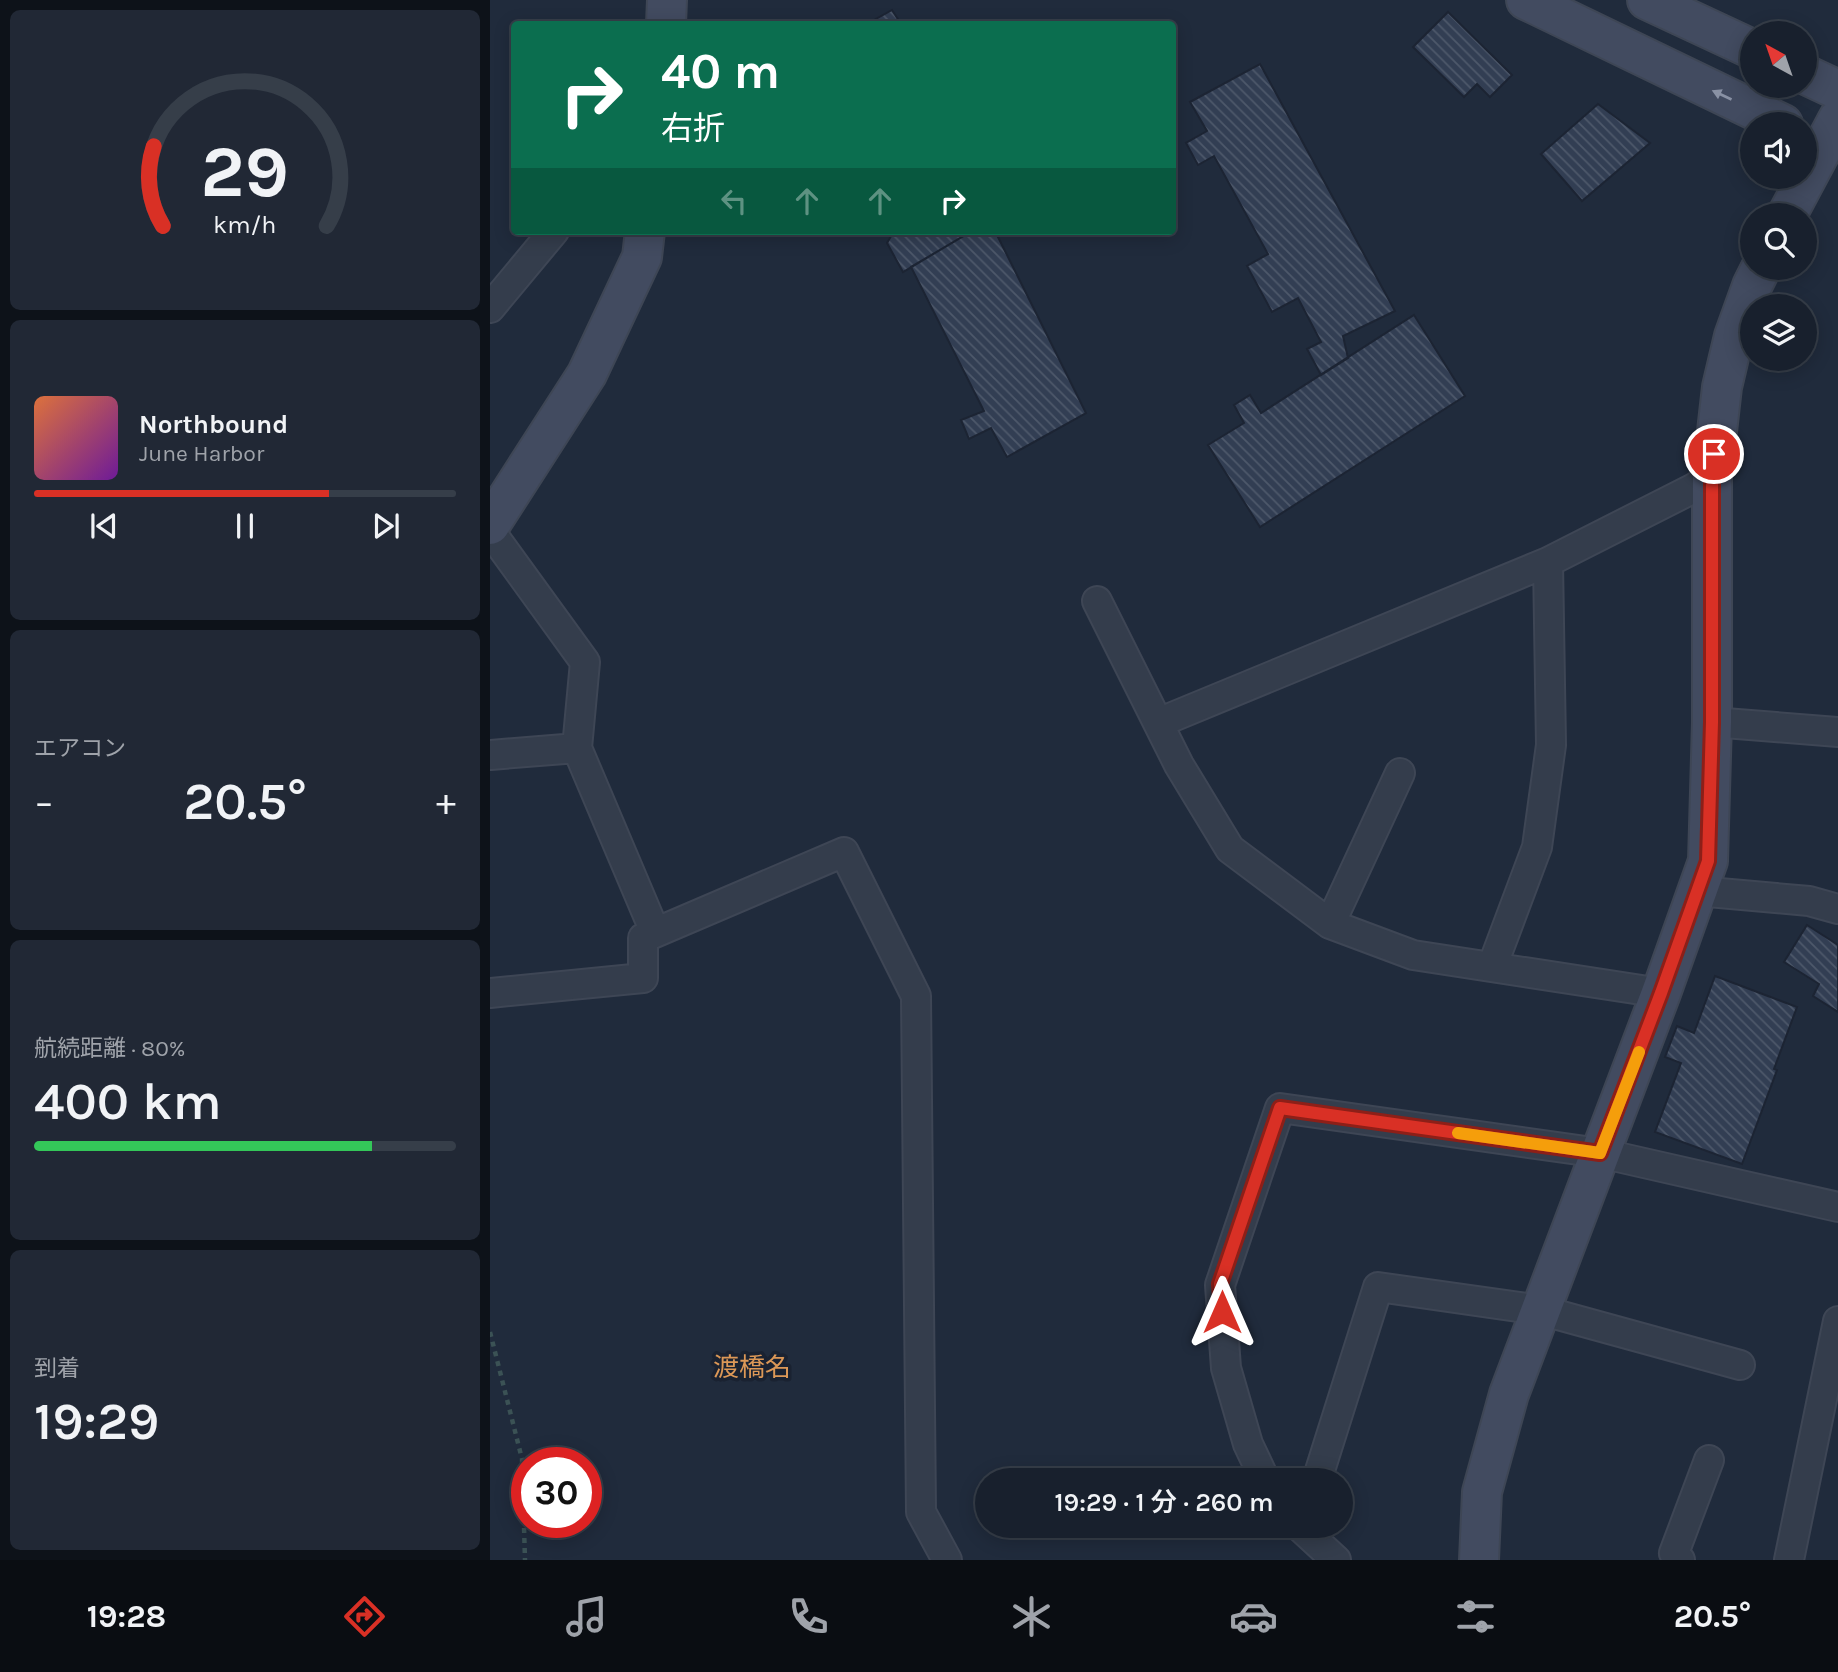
<!DOCTYPE html>
<html lang="ja">
<head>
<meta charset="utf-8">
<style>
  body { margin:0; font-family:Karla,"Noto Sans JP",sans-serif; background:#212835; color:#f1f3f6; height:100vh; display:flex; flex-direction:column; font-size:26px; white-space:nowrap }
  * { box-sizing:border-box; margin:0 }
  p { font-size:23px; color:#9fa3aa }
  .icon { flex:none; width:38px; height:38px; fill:none; stroke:currentColor; stroke-width:2; stroke-linecap:round; stroke-linejoin:round }
  .map { position:relative; flex:1; overflow:hidden }
  .sheet { display:flex; flex-direction:column; gap:10px; padding:10px; background:#0d1219; width:490px }
  .sheet>* { flex:none }
  .top-card { position:absolute; left:21px; top:21px; width:665px; height:214px; border-radius:7px; box-shadow:0 4px 18px #0003,0 0 0 2px #363e49; background:#0b6e4f; color:#fff; overflow:hidden }
  .needle { width:46px; rotate:320deg }
  .buttons { position:absolute; left:1250px; top:21px; display:grid; gap:14px }
  .buttons a { display:grid; place-items:center; width:77px; height:77px; border-radius:50%; background:#18202d; box-shadow:0 4px 18px #0003,0 0 0 2px #363e49; font-size:35px }
  .speed { position:absolute; left:21px; top:1447px; display:flex; gap:14px; font-size:35px; font-weight:700; text-align:center }
  .speed>* { display:grid; place-content:center; width:91px; height:91px; border-radius:50%; background:#18202d; box-shadow:0 4px 18px #0003,0 0 0 2px #363e49; line-height:1 }
  .speed .limit { border:10px solid #d22; background:#fff; color:#111 }
  .pin { position:absolute; display:grid; place-items:center; width:60px; height:60px; color:#fff; margin:-30px; border:4px solid #fff; border-radius:50%; box-shadow:0 2px 7px #0007 }
  .me { position:absolute; width:77px; margin:-38px; rotate:0deg; stroke-linejoin:round; filter:drop-shadow(0 0 5px #0008) }
  .turn { display:flex; align-items:center; gap:24px; height:147px; padding:0 35px; font-size:32px }
  .turn .icon { width:91px; height:91px; stroke-width:2.5 }
  .turn b { display:block; font-size:49px; line-height:60px }
  .lanes { display:flex; align-items:center; height:66px; padding:0 35px; background:#0003; justify-content:center; gap:35px; direction:ltr }
  .lanes .off { opacity:.35 }
  .big { font-size:52px; font-weight:600; line-height:1.1 }
  .sheet .card { flex:1; display:flex; flex-direction:column; justify-content:center; gap:10px; min-width:0; padding:0 24px; border-radius:10px; background:#212835 }
  .sheet .dial { align-items:center; gap:0 }
  .dial svg { height:182px; overflow:visible; fill:none; stroke:#363e49; stroke-width:7; stroke-linecap:round; text-anchor:middle }
  .dial text { fill:#f1f3f6; stroke:none }
  .song { display:flex; align-items:center; gap:21px }
  .cover { width:84px; height:84px; border-radius:10px; background:linear-gradient(135deg,hsl(20 70% 55%),hsl(280 70% 35%)) }
  .played { height:7px; border-radius:4px; background:linear-gradient(90deg,#d93025 70%,#363e49 70%) }
  .keys { display:flex; justify-content:space-around; direction:ltr }
  .heat { display:flex; justify-content:space-between; align-items:center; font-size:38px; direction:ltr }
  .charge { height:10px; border-radius:5px; background:linear-gradient(90deg,#34c759 80%,#363e49 0) }
  .trip { position:absolute; left:485px; top:1468px; width:378px; height:70px; border-radius:35px; background:#18202d; box-shadow:0 4px 18px #0003,0 0 0 2px #363e49; font-weight:600; line-height:70px; text-align:center }
  .dock { display:flex; height:112px; justify-content:space-around; align-items:center; background:#0a0d12; color:#9fa3aa }
  .dock .icon { width:49px; height:49px }
  .dock .on { color:#d93025 }
  .dock b { font-size:32px; color:#f1f3f6 }
  main { display:flex; flex:1; min-height:0 }
  .map>svg:first-child { display:block }
  .building { fill:url(#building-back-hatch); stroke:#1c2433; stroke-width:2 }
  .lines { fill:none; stroke-linecap:round; stroke-linejoin:round }
  .street-casing { stroke:#3e4655; stroke-width:32 }
  .secondary-casing { stroke:#3e4655; stroke-width:42 }
  .path { stroke:#3b5255; stroke-width:4.5; stroke-dasharray:5 5; stroke-linecap:butt }
  .street { stroke:#343d4c; stroke-width:28 }
  .secondary { stroke:#424b60; stroke-width:38 }
  .oneway { fill:#8991a4 }
  .route-casing { stroke:#8d1f18; stroke-width:18 }
  .route { stroke:#d93025; stroke-width:12 }
  .slow { stroke:#f59e0b; stroke-width:12 }
  .labels { text-anchor:middle; dominant-baseline:central; stroke-width:7; stroke-linejoin:round; paint-order:stroke }
  .quarter-label { font-size:26px; fill:#dc9857; stroke:#1a2231 }
</style>
</head>
<body>
<main>
<section class="sheet">
<div class="card dial"><svg viewBox="0 0 100 80">
<path d="M14 69A42 42 0 1 1 86 69"/>
<path d="M14 69A42 42 0 0 1 10 34" stroke="#d93025"/>
<text x="50" y="56" font-size="32" font-weight="700">29</text>
<text x="50" y="72" font-size="11">km/h</text>
</svg></div>
<div class="card">
<div class="song"><i class="cover"></i><div><b>Northbound</b><p>June Harbor</p></div></div>
<div class="played"></div>
<div class="keys"><svg class="icon" aria-label="previous" viewBox="0 0 24 24"><path d="M18 5L8 12l10 7zM5 5v14"/></svg><svg class="icon" aria-label="pause" viewBox="0 0 24 24"><path d="M8 5v14M16 5v14"/></svg><svg class="icon" aria-label="next" viewBox="0 0 24 24"><path d="M6 5l10 7-10 7zM19 5v14"/></svg></div>
</div>
<div class="card"><p>エアコン</p>
<div class="heat"><a>−</a><b class="big">20.5°</b><a>+</a></div>
</div>
<div class="card"><p>航続距離 · 80%</p><b class="big">400 km</b><div class="charge"></div></div>
<div class="card"><p>到着</p><b class="big">19:29</b></div>
</section>
<div class="map">
<svg width="1348" height="1560" viewBox="0 0 1348 1560">
  <defs>
    <pattern id="building-back-hatch" width="6" height="6" patternUnits="userSpaceOnUse" patternTransform="scale(1.75)"><rect width="6" height="6" fill="#323e53"/><path d="M-1 5l2 2M0 0l6 6M5-1l2 2" fill="none" stroke="#4d586a"/></pattern>
  </defs>
  <rect width="100%" height="100%" fill="#202b3c"/>
  <!-- building -->
  <path class="building" d="M 402,10 L 411,24 L 377,24 Z
    M 958,12 L 1022,75 L 1000,97 L 987,84 L 974,97 L 923,47 Z
    M 770,64 L 905,311 L 853,336 L 858,358 L 831,375 L 817,349 L 831,342 L 808,298 L 782,312 L 757,266 L 778,254 L 724,156 L 708,165 L 696,143 L 717,131 L 700,102 Z
    M 1108,104 L 1160,143 L 1092,201 L 1051,154 Z
    M 404,231 L 482,231 L 413,272 L 397,243 Z
    M 482,231 L 505,231 L 596,413 L 517,457 L 501,428 L 479,439 L 471,420 L 494,411 L 421,267 Z
    M 924,315 L 975,396 L 770,527 L 718,445 L 754,423 L 744,405 L 760,395 L 771,413 Z
    M 1317,925 L 1348,945 L 1348,1012 L 1323,996 L 1329,984 L 1294,962 Z
    M 1225,976 L 1307,1007 L 1284,1069 L 1287,1070 L 1252,1164 L 1165,1132 L 1191,1063 L 1175,1057 L 1187,1026 L 1204,1033 Z"/>
  <g class="lines">
    <defs>
      <path id="street" d="M 0,308 L 64,231
        M 0,531 L 95,662 L 87,748 L 165,932
        M 607,601 L 668,723
        M 1222,722 L 1348,732
        M 0,755 L 87,748
        M 1207,891 L 1319,901 L 1348,909
        M 840,924 L 910,773
        M 1002,967 L 1047,847 L 1061,745 L 1058,562
        M 0,993 L 153,978 L 153,938 L 354,852 L 426,996 L 431,1512 L 457,1560
        M 1171,993 L 923,955 L 840,924 L 740,849 L 689,765 L 668,723 L 1058,562 L 1204,488 L 1222,476
        M 775,1480 L 758,1444 L 736,1368 L 730,1285 L 790,1108 L 1110,1153 L 1348,1207
        M 827,1480 L 888,1287 L 1050,1310 L 1250,1365
        M 809,1526 L 846,1560
        M 1190,1560 L 1184,1553 L 1219,1460
        M 1299,1560 L 1348,1321"/>
      <path id="secondary" d="M 1036,0 L 1293,124
        M 1157,0 L 1262,49
        M 176,24 L 177,0
        M 1314,74 L 1348,90
        M 1297,215 L 1348,119
        M 0,525 L 97,374 L 152,257 L 155,231
        M 989,1560 L 992,1492 L 1019,1394 L 1171,993 L 1218,861 L 1222,722 L 1222,476 L 1232,387 L 1244,336 L 1262,286 L 1271,268"/>
    </defs>
    <!-- street casing -->
    <use href="#street" class="street-casing"/>
    <!-- secondary casing -->
    <use href="#secondary" class="secondary-casing"/>
    <!-- path -->
    <path class="path" d="M 0,1332 L 32,1459 L 35,1560"/>
    <!-- street -->
    <use href="#street" class="street"/>
    <!-- secondary -->
    <use href="#secondary" class="secondary"/>
  </g>
  <!-- one-way arrows -->
  <defs><path id="oneway-solid" d="M-6-.8H1V-3.2L6.5 0L1 3.2V.8H-6Z" transform="scale(1.75)"/></defs>
  <use class="oneway" href="#oneway-solid" transform="translate(1232 95) rotate(-155)"/>
  <g class="lines">
    <defs>
      <path id="route" d="M 732,1312 L 730,1284 L 790,1108 L 1110,1153 L 1171,993 L 1218,861 L 1222,722 L 1222,476 L 1224,454"/>
    </defs>
    <!-- route casing -->
    <use href="#route" class="route-casing"/>
    <!-- route -->
    <use href="#route" class="route"/>
    <!-- slow -->
    <path class="slow" d="M 968,1133 L 1110,1153 L 1149,1052"/>
  </g>
  <g class="labels">
    <!-- quarter labels -->
    <g class="quarter-label">
      <text x="262" y="1367">渡橋名</text>
    </g>
  </g>
</svg>
<div class="buttons">
<a><svg class="needle" viewBox="-14 -14 28 28"><path d="M0-13l5 13h-10z" fill="#e53935"/><path d="M0 13l5-13h-10z" fill="#9fa3aa"/></svg></a>
<a><svg class="icon" aria-label="sound" viewBox="0 0 24 24"><path d="M4 9h4l5-4v14l-5-4H4zM17 9q2 3 0 6"/></svg></a>
<a><svg class="icon" aria-label="search" viewBox="0 0 24 24"><circle cx="10" cy="10" r="6"/><path d="M15 15l6 6"/></svg></a>
<a><svg class="icon" aria-label="layers" viewBox="0 0 24 24"><path d="M12 4l9 5-9 5-9-5zM3 14l9 5 9-5"/></svg></a>
</div>
<div class="speed"><div class="limit">30</div></div>
<div class="pin" style="left:1224px;top:454px;background:#d93025"><svg class="icon" aria-label="arrive" viewBox="0 0 24 24"><path d="M6 21V4h12l-3 4 3 4H6"/></svg></div>
<svg class="me" style="left:732px;top:1312px" viewBox="-20 -20 40 40"><path d="M0-17L14 15 0 8-14 15z" fill="#d93025" stroke="#fff" stroke-width="4"/></svg>
<div class="trip">19:29 · 1 分 · 260 m</div>
<div class="top-card">
<div class="turn"><svg class="icon" aria-label="right" viewBox="0 0 24 24"><path d="M7 20v-9h11M14 6l5 5-5 5"/></svg><div><b>40 m</b>右折</div></div>
<div class="lanes"><svg class="icon off" aria-label="left" viewBox="0 0 24 24"><path d="M17 20v-9H6M10 6l-5 5 5 5"/></svg><svg class="icon off" aria-label="ahead" viewBox="0 0 24 24"><path d="M12 20V5M6 11l6-6 6 6"/></svg><svg class="icon off" aria-label="ahead" viewBox="0 0 24 24"><path d="M12 20V5M6 11l6-6 6 6"/></svg><svg class="icon" aria-label="right" viewBox="0 0 24 24"><path d="M7 20v-9h11M14 6l5 5-5 5"/></svg></div>
</div>
</div>
</main>
<nav class="dock">
<b>19:28</b>
<svg class="icon on" aria-label="directions" viewBox="0 0 24 24"><path d="M12 3l9 9-9 9-9-9zM9 14v-3h6M13 9l2 2-2 2"/></svg>
<svg class="icon" aria-label="music" viewBox="0 0 24 24"><path d="M9 18V5l10-2v13"/><circle cx="6" cy="18" r="3"/><circle cx="16" cy="16" r="3"/></svg>
<svg class="icon" aria-label="phone" viewBox="0 0 24 24"><path d="M5 4h4l2 5-3 2q2 4 5 5l2-3 5 2v4C11 20 4 13 5 4z"/></svg>
<svg class="icon" aria-label="climate" viewBox="0 0 24 24"><path d="M12 3v18M4 7l16 10M4 17L20 7"/></svg>
<svg class="icon" aria-label="car" viewBox="0 0 24 24"><path d="M5 17H2v-5l4-1 3-4h7l3 4 3 1v5h-3M9 17h6M6 11h13"/><circle cx="7" cy="17" r="2"/><circle cx="17" cy="17" r="2"/></svg>
<svg class="icon" aria-label="filters" viewBox="0 0 24 24"><path d="M4 7h16M4 17h16"/><circle cx="9" cy="7" r="2"/><circle cx="15" cy="17" r="2"/></svg>
<b>20.5°</b>
</nav>
</body>
</html>
